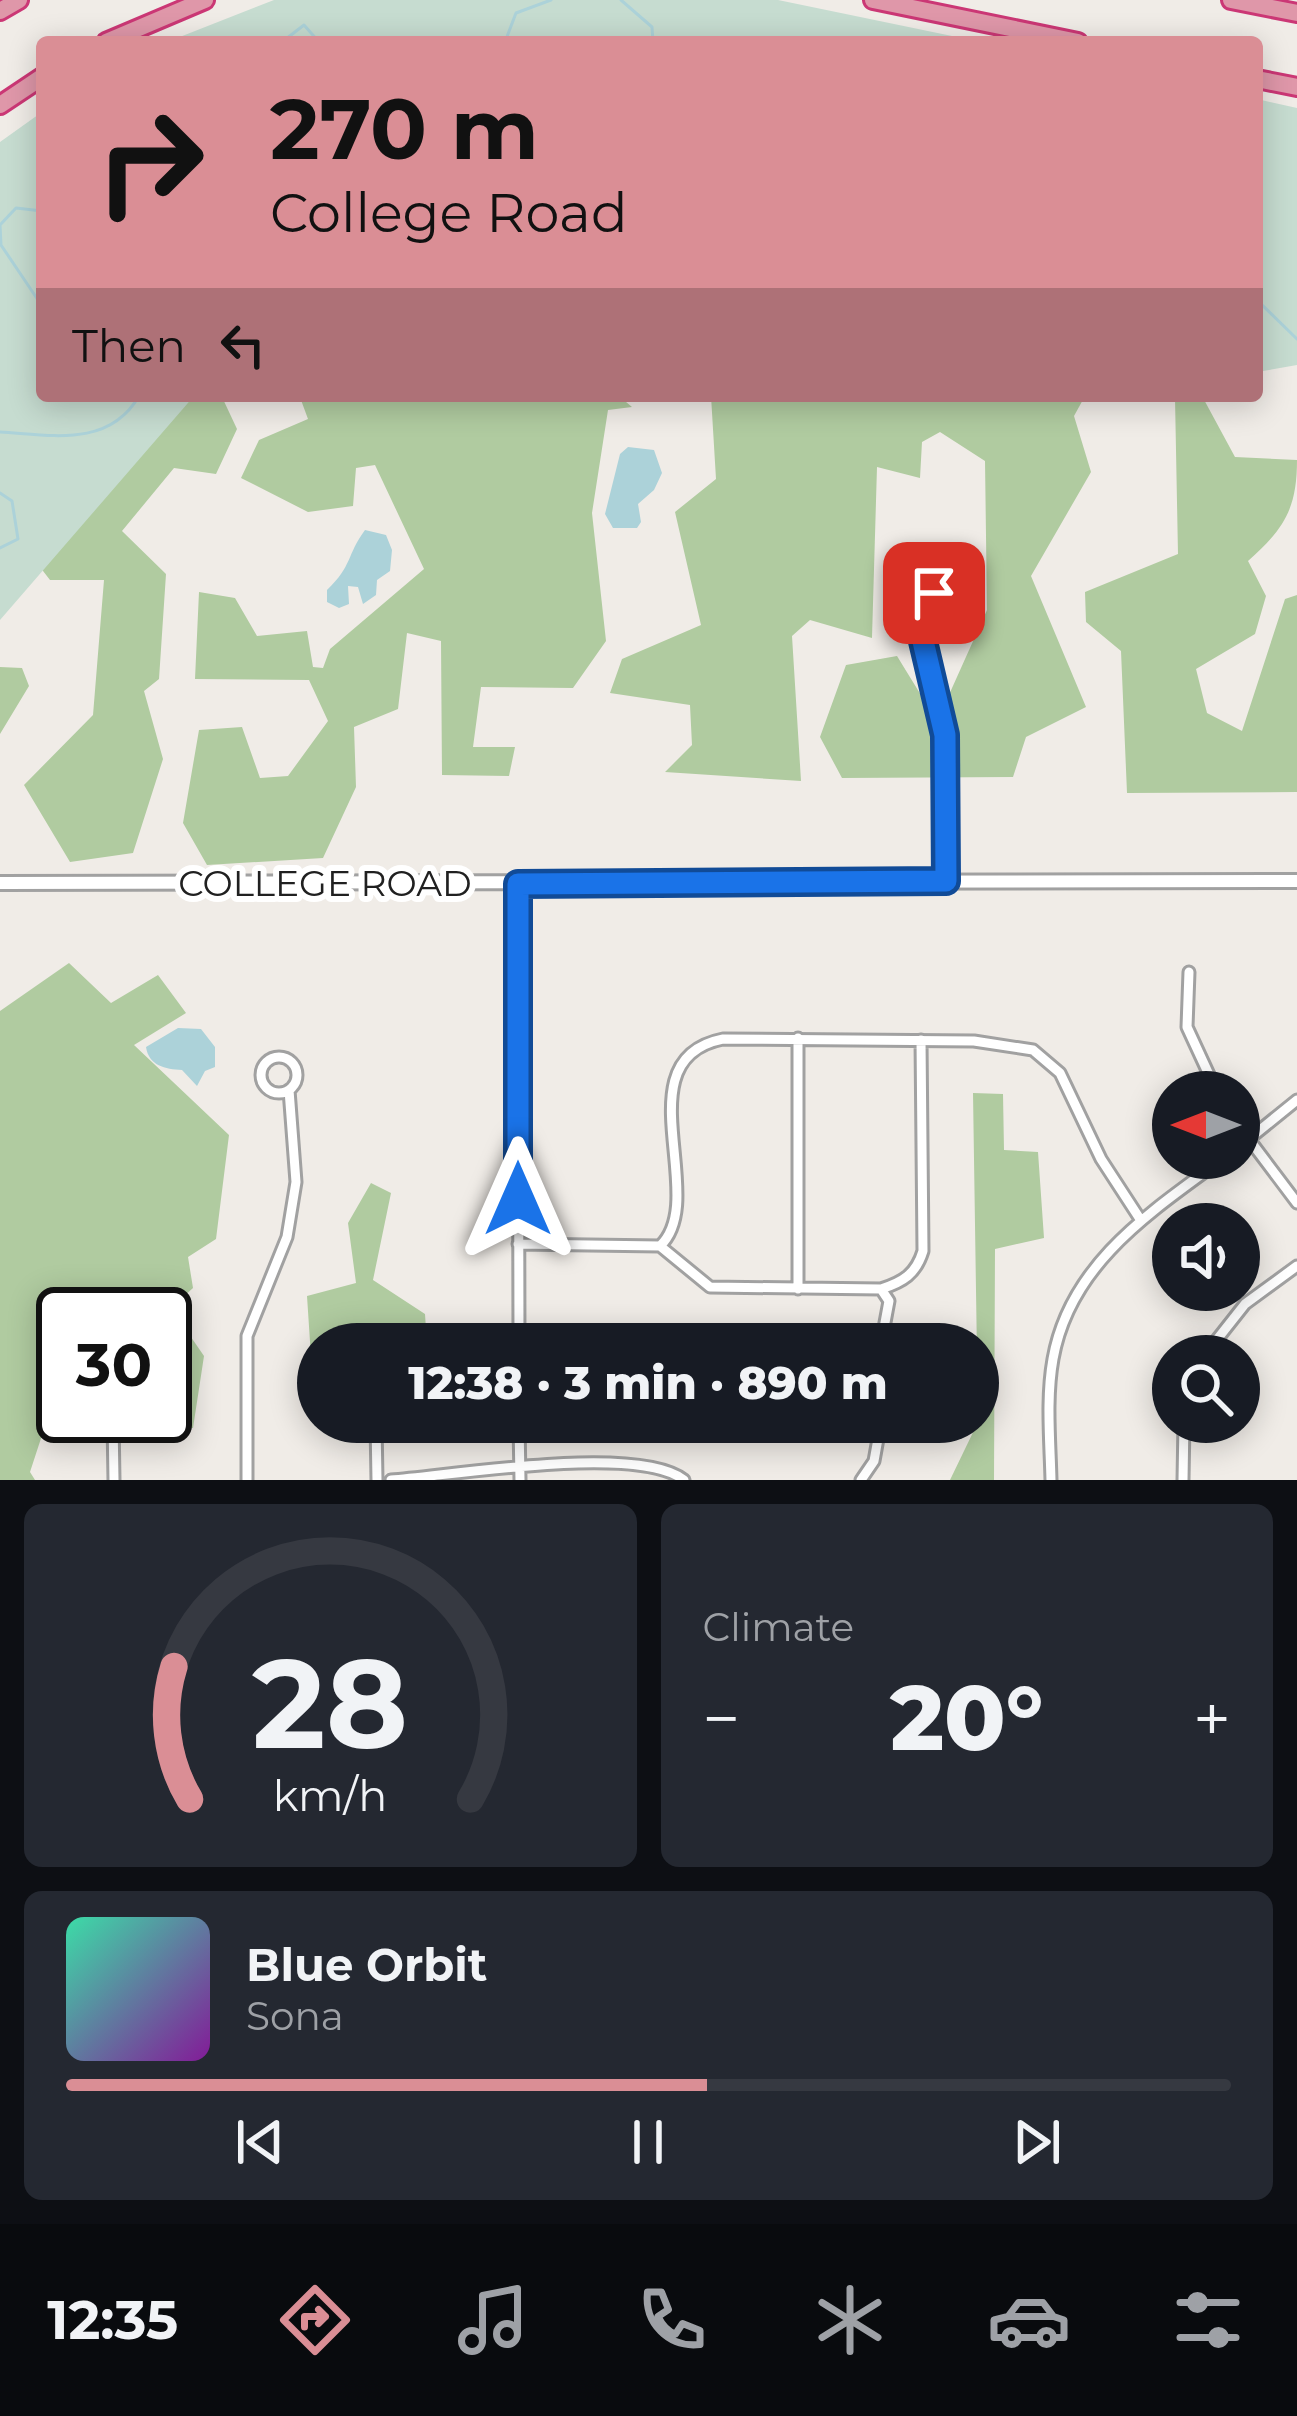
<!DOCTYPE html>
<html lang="en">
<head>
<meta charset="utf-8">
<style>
  body { margin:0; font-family:Montserrat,sans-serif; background:#242831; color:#f1f3f6; height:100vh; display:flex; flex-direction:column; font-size:45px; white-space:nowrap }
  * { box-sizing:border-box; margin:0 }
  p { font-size:39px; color:#9ea1a6 }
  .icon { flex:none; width:66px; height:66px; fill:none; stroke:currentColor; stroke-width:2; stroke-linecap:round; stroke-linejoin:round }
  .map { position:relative; height:1480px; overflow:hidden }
  .sheet { display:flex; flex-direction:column; gap:24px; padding:24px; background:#0d0f14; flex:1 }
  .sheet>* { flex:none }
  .banner { position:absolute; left:36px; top:36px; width:1227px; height:366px; border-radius:12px; box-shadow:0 6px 30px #0003; background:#da8e95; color:#111; overflow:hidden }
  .needle { width:78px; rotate:270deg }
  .controls { position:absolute; left:1152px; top:1071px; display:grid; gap:24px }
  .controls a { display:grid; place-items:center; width:108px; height:108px; border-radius:50%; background:#171b24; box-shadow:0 6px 30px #0003; font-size:60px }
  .speed { position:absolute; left:36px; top:1287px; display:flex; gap:24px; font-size:60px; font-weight:700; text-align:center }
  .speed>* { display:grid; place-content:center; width:156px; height:156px; border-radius:50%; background:#171b24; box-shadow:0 6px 30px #0003; line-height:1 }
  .speed .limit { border:6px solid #111; border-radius:18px; background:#fff; color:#111 }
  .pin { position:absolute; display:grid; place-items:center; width:102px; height:102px; color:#fff; margin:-51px; border-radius:24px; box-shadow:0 6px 18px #0006 }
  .me { position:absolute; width:132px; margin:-66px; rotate:0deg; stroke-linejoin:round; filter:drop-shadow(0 0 9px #0008) }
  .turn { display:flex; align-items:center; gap:42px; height:252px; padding:0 36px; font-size:54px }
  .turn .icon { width:156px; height:156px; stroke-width:2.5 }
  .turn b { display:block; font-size:84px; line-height:102px }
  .then { display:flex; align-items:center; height:114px; padding:0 36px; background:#0003; gap:24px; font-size:45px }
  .big { font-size:90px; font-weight:800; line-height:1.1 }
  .sheet .widget { flex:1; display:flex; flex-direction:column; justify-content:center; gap:18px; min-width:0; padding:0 42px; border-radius:18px; background:#242831 }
  .sheet .dial { align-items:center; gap:0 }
  .dial svg { height:312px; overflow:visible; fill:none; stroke:#363941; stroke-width:7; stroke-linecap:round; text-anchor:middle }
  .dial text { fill:#f1f3f6; stroke:none }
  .song { display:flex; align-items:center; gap:36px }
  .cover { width:144px; height:144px; border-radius:18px; background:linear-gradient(135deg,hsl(160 70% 55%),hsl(290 70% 35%)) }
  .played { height:12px; border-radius:6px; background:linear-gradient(90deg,#da8e95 55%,#363941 55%) }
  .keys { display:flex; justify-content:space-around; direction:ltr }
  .heat { display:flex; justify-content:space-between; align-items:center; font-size:66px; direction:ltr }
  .sheet .tiles { flex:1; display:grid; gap:24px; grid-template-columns:1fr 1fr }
  .widget:last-child { grid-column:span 2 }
  .trip { position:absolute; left:297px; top:1323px; width:702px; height:120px; border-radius:60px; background:#171b24; box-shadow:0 6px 30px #0003; font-weight:800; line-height:120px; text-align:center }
  .tabs { display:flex; height:192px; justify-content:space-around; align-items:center; background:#090b0e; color:#9ea1a6 }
  .tabs .icon { width:84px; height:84px }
  .tabs .on { color:#da8e95 }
  .tabs b { font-size:54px; color:#f1f3f6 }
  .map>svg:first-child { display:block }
  .forest { fill:#b0cba0 }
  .wetland { fill:#c6dcd0 }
  .water { fill:#acd2d9 }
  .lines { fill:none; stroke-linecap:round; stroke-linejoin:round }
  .stream { stroke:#acd2d9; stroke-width:3 }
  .minor-casing { stroke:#a1a1a1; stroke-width:15 }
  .tertiary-casing { stroke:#a1a1a1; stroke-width:18 }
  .motorway-casing { stroke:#cb3775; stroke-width:22 }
  .minor { stroke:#fff; stroke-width:9 }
  .tertiary { stroke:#fff; stroke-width:12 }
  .motorway { stroke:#df97a9; stroke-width:16 }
  .route-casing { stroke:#114b97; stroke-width:30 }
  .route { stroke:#1a73e8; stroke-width:21 }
  .labels { text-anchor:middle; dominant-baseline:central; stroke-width:12; stroke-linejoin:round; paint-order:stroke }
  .street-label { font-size:36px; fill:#202020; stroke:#fff }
</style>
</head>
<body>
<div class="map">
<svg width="1297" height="1480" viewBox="0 0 1297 1480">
  <rect width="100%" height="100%" fill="#f0ece7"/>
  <!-- forest -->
  <path class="forest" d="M 156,396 L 619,396 L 632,407 L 608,410 L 592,513 L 606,641 L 573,688 L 481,687 L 473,747 L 515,747 L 509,776 L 442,775 L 441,641 L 407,633 L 398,709 L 354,727 L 356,787 L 323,858 L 207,865 L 183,823 L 199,730 L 242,727 L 260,778 L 288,776 L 328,721 L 309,680 L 195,679 L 199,592 L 235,598 L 257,636 L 307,631 L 313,667 L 323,668 L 330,649 L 424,569 L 375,465 L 356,468 L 353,506 L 308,512 L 241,478 L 259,440 L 308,419 L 301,400 L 222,397 L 237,429 L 216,474 L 174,468 L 122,531 L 166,574 L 159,679 L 144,691 L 163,759 L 133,853 L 70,862 L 24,785 L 93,715 L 104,580 L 50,580 L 33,558 Z
    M 711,396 L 1085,396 L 1074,416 L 1091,472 L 1031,576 L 1086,707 L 1026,737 L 1013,777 L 842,778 L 820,737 L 846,665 L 897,656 L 924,700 L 948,697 L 987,610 L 985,461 L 940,432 L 922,442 L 920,478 L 877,467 L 872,638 L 810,620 L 792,636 L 801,781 L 665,772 L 692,745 L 690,705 L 610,693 L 622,659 L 701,625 L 675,512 L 716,479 Z
    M 1202,396 L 1235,457 L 1297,460 C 1297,509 1284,529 1248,561 L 1266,596 L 1255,634 L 1196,669 L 1207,713 L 1242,731 L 1285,599 L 1297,595 L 1297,792 L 1127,793 L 1121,651 L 1086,622 L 1085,592 L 1178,554 L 1175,398 Z
    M 0,667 L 22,668 L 29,686 L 0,734 Z
    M 69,963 L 111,1003 L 158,975 L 186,1013 L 134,1045 L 229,1135 L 216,1239 L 188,1257 L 193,1288 L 171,1308 L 204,1356 L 193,1428 L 175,1428 L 175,1366 L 165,1365 L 165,1314 L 63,1314 L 63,1371 L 30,1472 L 35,1480 L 0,1480 L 0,1011 Z
    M 973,1093 L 1003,1094 L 1004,1150 L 1038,1152 L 1044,1238 L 995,1249 L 994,1480 L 950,1480 L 978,1422 Z
    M 371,1183 L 391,1193 L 373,1280 L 425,1314 L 427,1344 L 318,1344 L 318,1357 L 311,1357 L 307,1296 L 356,1283 L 348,1223 Z"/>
  <!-- wetland -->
  <path class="wetland" d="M 274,0 L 778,0 L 981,42 L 167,42 Z
    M 1257,99 L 1297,108 L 1297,365 L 1257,372 Z
    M 42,112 L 42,396 L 194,396 L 0,620 L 0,142 Z"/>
  <!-- water -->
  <path class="water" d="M 628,447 L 654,450 L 662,473 L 654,490 L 638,504 L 641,522 L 637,528 L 613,528 L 605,514 L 620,454 Z
    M 365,530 L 386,535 L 392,550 L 390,571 L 377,580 L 376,595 L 363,604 L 358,587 L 348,586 L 349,604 L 339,608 L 327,602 L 327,590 C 353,565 346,556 365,530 Z
    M 178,1028 L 201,1029 L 215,1047 L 215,1067 L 205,1071 L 197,1086 L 182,1070 C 165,1069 149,1066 146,1047 Z"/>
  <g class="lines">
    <!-- stream -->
    <path class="stream" d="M 621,0 L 652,27 L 653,42
      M 282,42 L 304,25 L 319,42
      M 505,42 L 516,13 L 551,0
      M 42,211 L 16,208 L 0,225 L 1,245 L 42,306
      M 1257,300 L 1297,339
      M 0,432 C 51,435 109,448 139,396
      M 0,493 L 12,501 L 18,539 L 0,548"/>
    <defs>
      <path id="minor" d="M 935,593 L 922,637 L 945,735 L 946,882
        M 518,883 L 519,1344
        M 1189,972 L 1187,1027 L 1217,1092
        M 798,1038 L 798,1289
        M261 1075a18 18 0 1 1 36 0a18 18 0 1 1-36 0Z
        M 1239,1126 L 1297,1203
        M 1239,1147 L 1297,1100
        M 518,1244 L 660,1246 L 710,1287 L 881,1289 C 903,1282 916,1274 923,1251 L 921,1040
        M 660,1246 C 711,1198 621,1059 723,1039 L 974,1041 L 1033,1050 L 1060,1073 L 1101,1159 L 1140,1219
        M 881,1344 L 889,1301 L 881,1289
        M 1204,1356 L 1245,1304 L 1297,1266
        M 113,1420 L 114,1480
        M 376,1422 L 377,1480
        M 519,1422 L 520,1480
        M 247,1480 L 247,1336 L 287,1237 L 296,1182 L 289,1090
        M 391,1480 C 455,1475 638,1444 684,1480
        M 861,1480 L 874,1461 L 881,1422
        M 1051,1480 C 1050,1440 1046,1398 1053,1359 C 1070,1263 1152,1211 1224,1158
        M 1183,1480 L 1184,1422"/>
      <path id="tertiary" d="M 0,883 L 1297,881"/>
      <path id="motorway" d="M 873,0 L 1078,42
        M 1231,0 L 1297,13
        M 0,11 L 19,0
        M 106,42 L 205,0
        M 1257,79 L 1297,87
        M 0,105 L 42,77"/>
    </defs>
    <!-- minor casing -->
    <use href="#minor" class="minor-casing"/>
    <!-- tertiary casing -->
    <use href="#tertiary" class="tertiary-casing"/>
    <!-- motorway casing -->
    <use href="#motorway" class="motorway-casing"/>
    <!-- minor -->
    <use href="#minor" class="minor"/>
    <!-- tertiary -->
    <use href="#tertiary" class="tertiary"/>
    <!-- motorway -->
    <use href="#motorway" class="motorway"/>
  </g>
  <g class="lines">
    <defs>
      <path id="route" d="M 518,1199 L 518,884 L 946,881 L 945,735 L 922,637 L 934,593"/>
    </defs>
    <!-- route casing -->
    <use href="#route" class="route-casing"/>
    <!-- route -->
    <use href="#route" class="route"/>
  </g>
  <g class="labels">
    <!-- street labels -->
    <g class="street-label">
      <text x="325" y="883">COLLEGE ROAD</text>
    </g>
  </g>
</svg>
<div class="controls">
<a><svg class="needle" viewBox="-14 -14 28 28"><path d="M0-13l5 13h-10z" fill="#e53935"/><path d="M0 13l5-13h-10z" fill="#9ea1a6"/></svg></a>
<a><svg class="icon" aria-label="sound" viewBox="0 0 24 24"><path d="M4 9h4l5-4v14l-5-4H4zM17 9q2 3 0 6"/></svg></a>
<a><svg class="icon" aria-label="search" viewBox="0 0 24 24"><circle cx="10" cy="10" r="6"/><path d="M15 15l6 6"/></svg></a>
</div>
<div class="speed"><div class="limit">30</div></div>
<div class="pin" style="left:934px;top:593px;background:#d93025"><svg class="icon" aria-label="arrive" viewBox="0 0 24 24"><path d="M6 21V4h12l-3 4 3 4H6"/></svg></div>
<svg class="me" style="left:518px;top:1199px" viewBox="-20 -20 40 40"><path d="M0-17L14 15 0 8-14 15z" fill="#1a73e8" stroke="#fff" stroke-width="4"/></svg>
<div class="trip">12:38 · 3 min · 890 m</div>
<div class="banner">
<div class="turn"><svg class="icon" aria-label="right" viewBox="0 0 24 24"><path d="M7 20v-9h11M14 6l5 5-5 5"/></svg><div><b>270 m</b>College Road</div></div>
<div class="then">Then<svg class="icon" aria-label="left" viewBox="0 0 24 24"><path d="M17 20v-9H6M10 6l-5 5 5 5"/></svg></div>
</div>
</div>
<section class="sheet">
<div class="tiles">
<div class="widget dial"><svg viewBox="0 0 100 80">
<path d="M14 69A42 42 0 1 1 86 69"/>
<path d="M14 69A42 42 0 0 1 10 35" stroke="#da8e95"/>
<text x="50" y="56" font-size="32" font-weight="700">28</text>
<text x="50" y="72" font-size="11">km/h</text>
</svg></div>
<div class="widget"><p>Climate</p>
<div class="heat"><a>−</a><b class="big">20°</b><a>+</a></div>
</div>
<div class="widget">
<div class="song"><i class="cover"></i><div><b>Blue Orbit</b><p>Sona</p></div></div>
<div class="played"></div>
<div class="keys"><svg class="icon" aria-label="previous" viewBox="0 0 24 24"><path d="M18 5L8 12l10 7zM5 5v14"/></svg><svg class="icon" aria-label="pause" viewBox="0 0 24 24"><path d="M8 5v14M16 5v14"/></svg><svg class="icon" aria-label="next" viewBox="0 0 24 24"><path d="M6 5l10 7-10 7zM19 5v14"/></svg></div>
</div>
</div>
</section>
<nav class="tabs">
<b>12:35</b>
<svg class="icon on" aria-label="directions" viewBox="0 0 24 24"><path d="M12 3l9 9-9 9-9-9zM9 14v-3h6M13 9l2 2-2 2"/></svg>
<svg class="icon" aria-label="music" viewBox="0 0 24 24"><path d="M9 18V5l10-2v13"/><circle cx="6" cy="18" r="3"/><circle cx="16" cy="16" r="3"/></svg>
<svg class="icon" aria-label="phone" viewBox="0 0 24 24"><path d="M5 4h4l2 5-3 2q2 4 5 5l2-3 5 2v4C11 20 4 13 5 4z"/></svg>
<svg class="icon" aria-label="climate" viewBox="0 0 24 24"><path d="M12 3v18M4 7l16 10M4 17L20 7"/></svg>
<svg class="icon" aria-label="car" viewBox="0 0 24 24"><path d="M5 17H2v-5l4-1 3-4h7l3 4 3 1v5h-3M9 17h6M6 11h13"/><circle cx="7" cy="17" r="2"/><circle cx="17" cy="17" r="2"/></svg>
<svg class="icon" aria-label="filters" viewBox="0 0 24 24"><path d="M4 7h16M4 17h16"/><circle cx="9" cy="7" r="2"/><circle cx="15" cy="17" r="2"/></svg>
</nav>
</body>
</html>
